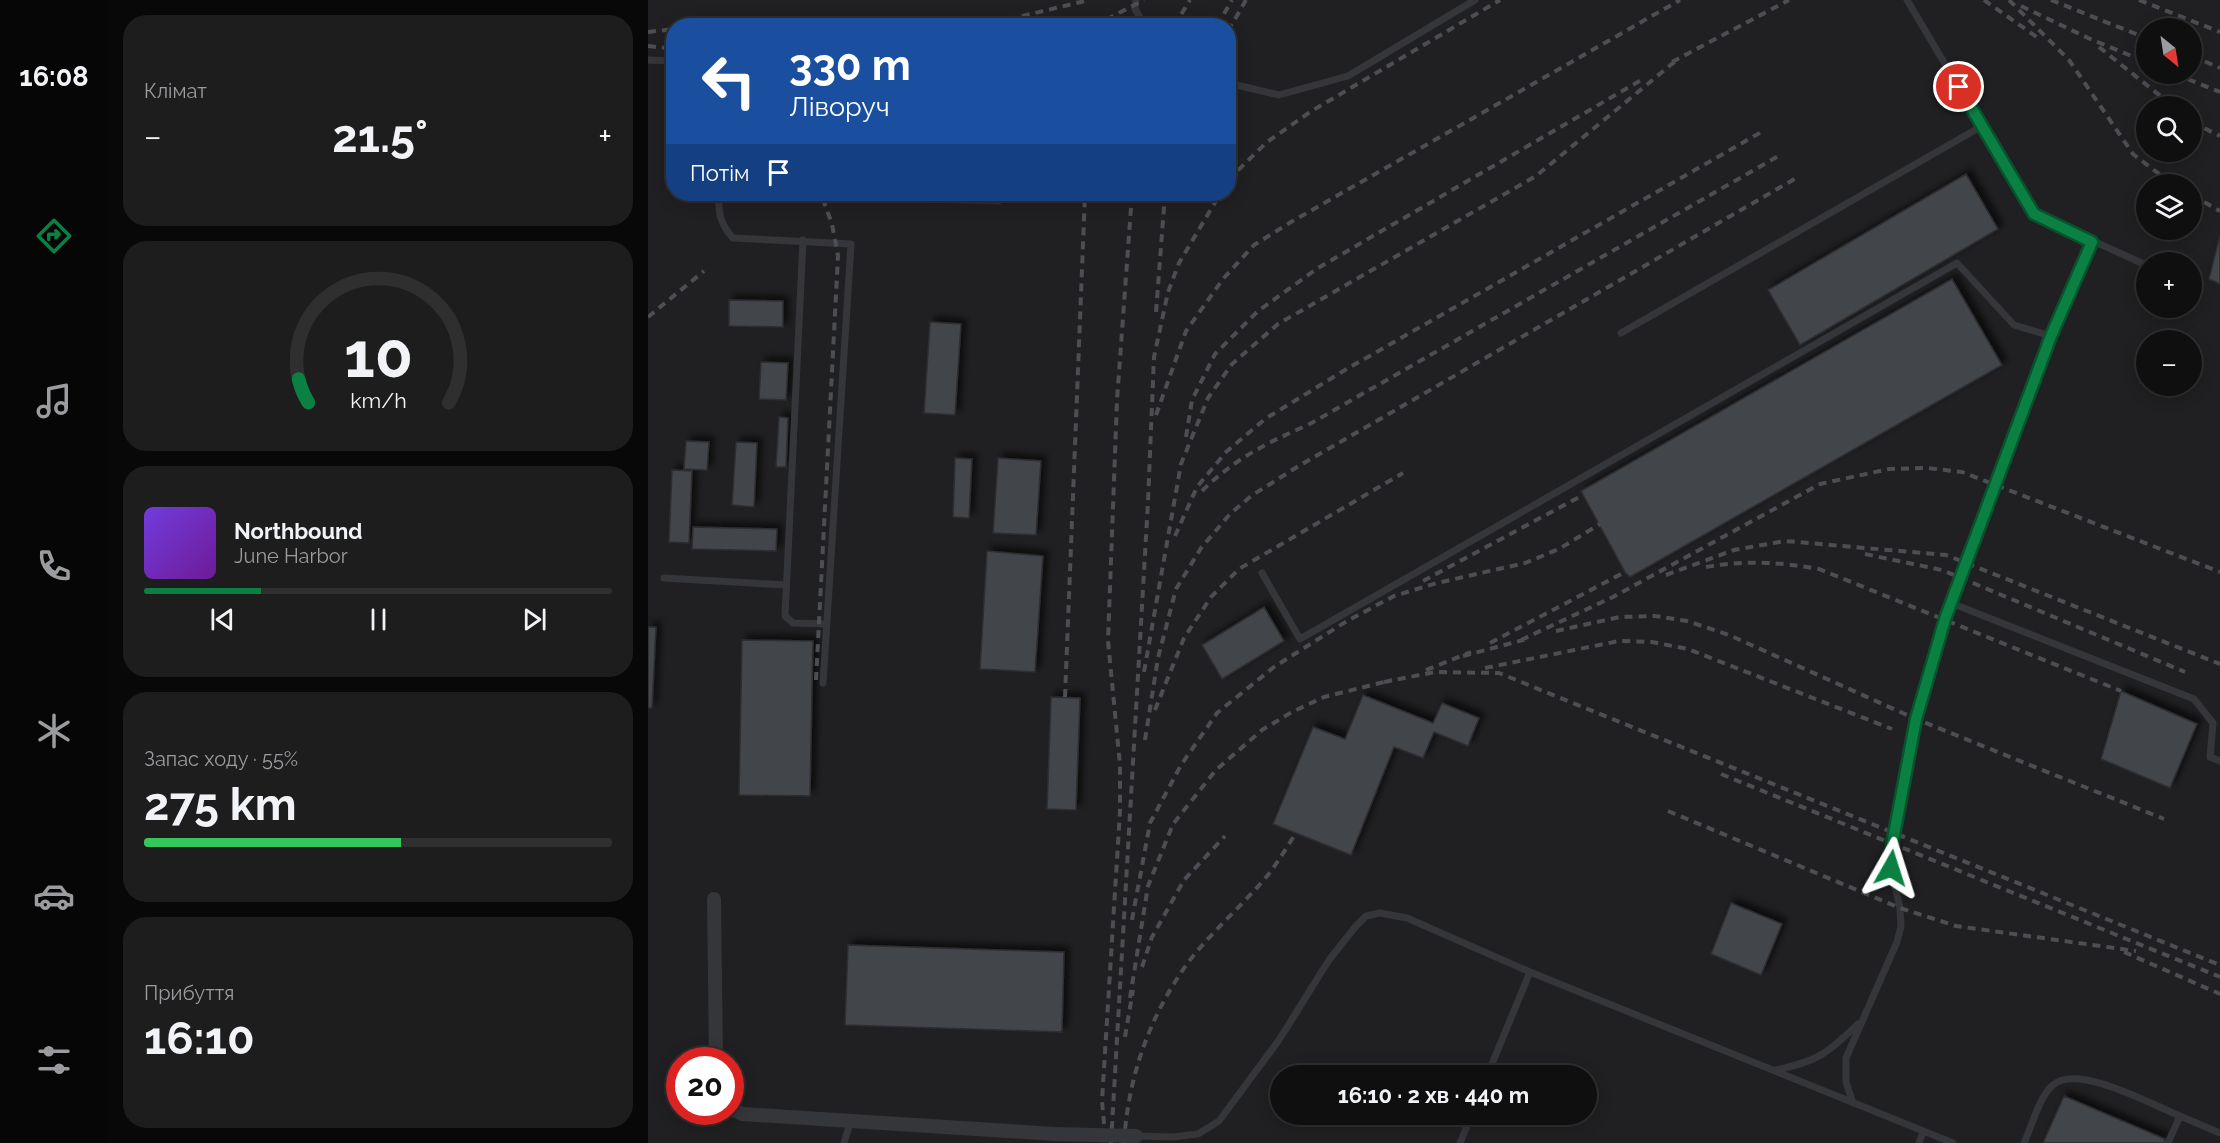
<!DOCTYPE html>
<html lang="uk">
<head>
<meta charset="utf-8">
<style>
  body { margin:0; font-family:Raleway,sans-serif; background:#1d1d1e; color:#f1f3f6; height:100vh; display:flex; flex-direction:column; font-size:22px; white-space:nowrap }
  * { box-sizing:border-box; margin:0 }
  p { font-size:20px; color:#9b9c9f }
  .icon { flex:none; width:33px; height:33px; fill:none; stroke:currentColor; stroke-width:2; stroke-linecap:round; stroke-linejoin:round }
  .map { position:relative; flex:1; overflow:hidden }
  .side { display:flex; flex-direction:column; gap:15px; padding:15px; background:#080809; width:540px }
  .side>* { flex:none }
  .banner { position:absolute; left:18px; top:18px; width:570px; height:183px; border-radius:24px; box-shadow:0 3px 15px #0003,0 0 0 2px #2f2f30; background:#1a4fa0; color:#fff; overflow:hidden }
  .needle { width:39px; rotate:150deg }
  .fabs { position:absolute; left:1488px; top:18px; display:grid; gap:12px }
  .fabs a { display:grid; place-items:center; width:66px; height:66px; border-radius:50%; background:#0f0f10; box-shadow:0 3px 15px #0003,0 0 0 2px #2f2f30; font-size:30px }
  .speed { position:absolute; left:18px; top:1047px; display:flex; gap:12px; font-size:30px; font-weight:700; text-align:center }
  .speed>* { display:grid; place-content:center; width:78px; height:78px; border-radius:50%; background:#0f0f10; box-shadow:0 3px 15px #0003,0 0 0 2px #2f2f30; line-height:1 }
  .speed .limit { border:9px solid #d22; background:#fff; color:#111 }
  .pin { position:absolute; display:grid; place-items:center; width:51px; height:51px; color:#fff; margin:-26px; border:3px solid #fff; border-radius:50%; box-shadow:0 2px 6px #0007 }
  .me { position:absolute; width:66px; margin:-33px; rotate:6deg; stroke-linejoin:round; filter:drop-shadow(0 0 4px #0008) }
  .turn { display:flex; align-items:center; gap:21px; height:126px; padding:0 24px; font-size:27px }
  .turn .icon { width:78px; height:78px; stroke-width:2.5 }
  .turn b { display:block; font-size:42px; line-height:51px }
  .then { display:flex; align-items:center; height:57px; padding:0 24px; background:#0003; gap:12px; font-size:22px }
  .big { font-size:45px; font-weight:700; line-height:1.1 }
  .side .widget { flex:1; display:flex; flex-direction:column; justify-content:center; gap:9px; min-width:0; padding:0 21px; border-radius:24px; background:#1d1d1e }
  .side .dial { align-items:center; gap:0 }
  .dial svg { height:156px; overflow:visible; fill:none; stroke:#2f2f30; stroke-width:7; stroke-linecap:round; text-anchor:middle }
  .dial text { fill:#f1f3f6; stroke:none }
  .song { display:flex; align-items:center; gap:18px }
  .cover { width:72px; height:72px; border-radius:9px; background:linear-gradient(135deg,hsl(260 70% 55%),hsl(280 70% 35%)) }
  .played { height:6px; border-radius:3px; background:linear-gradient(90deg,#0b8043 25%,#2f2f30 25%) }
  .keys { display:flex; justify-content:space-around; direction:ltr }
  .heat { display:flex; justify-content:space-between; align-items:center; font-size:33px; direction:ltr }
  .charge { height:9px; border-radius:4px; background:linear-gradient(90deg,#34c759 55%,#2f2f30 0) }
  .trip { position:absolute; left:622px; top:1065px; width:327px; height:60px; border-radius:30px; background:#0f0f10; box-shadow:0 3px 15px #0003,0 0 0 2px #2f2f30; font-weight:700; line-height:60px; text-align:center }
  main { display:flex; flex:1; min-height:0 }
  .tab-bar { display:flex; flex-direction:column; width:108px; justify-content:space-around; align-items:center; background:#060606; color:#9b9c9f }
  .tab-bar .icon { width:42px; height:42px }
  .tab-bar .active { color:#0b8043 }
  .tab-bar b { font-size:27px; color:#f1f3f6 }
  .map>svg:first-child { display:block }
  .built { fill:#202022; fill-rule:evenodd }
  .building { fill:#434448; stroke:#2e2e31; stroke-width:1.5; filter:url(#shadow) }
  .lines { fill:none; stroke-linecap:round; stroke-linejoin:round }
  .lane { stroke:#35363a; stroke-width:7 }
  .street { stroke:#35363a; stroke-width:14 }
  .rail { stroke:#4c4e53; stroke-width:4; stroke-dasharray:8 6; stroke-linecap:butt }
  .street-bridge { stroke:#35363a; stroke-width:14 }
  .route-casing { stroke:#07532c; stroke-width:15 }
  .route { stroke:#0b8043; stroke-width:10 }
</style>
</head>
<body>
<main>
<nav class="tab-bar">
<b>16:08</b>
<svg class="icon active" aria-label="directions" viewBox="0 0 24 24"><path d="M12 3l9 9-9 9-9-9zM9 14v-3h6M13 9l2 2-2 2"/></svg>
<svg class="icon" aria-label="music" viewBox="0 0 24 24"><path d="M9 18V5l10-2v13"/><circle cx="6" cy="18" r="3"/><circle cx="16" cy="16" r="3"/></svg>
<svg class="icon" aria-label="phone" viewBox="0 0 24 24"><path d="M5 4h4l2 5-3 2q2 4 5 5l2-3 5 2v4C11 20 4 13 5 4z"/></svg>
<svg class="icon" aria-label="climate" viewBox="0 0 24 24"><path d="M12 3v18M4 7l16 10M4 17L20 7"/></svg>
<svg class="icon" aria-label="car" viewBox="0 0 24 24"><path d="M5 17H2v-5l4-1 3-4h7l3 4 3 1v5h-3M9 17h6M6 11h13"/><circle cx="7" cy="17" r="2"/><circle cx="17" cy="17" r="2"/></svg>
<svg class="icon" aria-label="filters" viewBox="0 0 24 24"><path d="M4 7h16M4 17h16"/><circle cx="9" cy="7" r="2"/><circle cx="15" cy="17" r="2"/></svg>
</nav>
<section class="side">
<div class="widget"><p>Клімат</p>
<div class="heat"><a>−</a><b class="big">21.5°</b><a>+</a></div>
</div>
<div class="widget dial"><svg viewBox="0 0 100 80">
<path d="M14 69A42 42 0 1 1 86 69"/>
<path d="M14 69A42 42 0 0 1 9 57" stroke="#0b8043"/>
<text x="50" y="56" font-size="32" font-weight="700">10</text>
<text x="50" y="72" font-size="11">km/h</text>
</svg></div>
<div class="widget">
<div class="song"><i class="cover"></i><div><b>Northbound</b><p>June Harbor</p></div></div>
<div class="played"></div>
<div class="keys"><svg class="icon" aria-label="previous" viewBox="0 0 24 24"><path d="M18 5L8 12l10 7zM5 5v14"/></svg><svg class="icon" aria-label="pause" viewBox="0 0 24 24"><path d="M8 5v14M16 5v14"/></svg><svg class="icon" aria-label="next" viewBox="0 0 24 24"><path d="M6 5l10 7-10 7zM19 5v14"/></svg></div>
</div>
<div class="widget"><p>Запас ходу · 55%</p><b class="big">275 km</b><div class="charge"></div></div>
<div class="widget"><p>Прибуття</p><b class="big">16:10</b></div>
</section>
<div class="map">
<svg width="1572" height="1143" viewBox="0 0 1572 1143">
  <defs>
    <filter id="shadow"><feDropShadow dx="5" dy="-5" stdDeviation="3" flood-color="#0009"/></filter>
  </defs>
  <rect width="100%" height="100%" fill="#141415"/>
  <!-- built -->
  <path class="built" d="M 0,0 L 1572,0 L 1572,1143 L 0,1143 ZM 26,26 L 580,26 L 580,194 L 26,194 ZM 1498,28 L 1544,28 L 1544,74 L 1498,74 ZM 1498,106 L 1544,106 L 1544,152 L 1498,152 ZM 1498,184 L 1544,184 L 1544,230 L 1498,230 ZM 1498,262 L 1544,262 L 1544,308 L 1498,308 ZM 1498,340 L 1544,340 L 1544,386 L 1498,386 ZM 32,1060 L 82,1060 L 82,1112 L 32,1112 ZM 633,1076 L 939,1076 L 939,1114 L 633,1114 Z"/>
  <!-- building -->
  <path class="building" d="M 1318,174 L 1350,229 L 1152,345 L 1120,290 Z
    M 259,194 L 352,194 L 352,204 L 259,201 Z
    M 1572,235 L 1572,284 L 1561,279 Z
    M 1304,279 L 1354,365 L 982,577 L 977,572 L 933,491 Z
    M 81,300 L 135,301 L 135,327 L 81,326 Z
    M 282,322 L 313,324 L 307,415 L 276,413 Z
    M 113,362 L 140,363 L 138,400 L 111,399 Z
    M 131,417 L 140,418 L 138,467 L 128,467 Z
    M 38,441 L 61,442 L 59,470 L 36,469 Z
    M 88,442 L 109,443 L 106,507 L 84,505 Z
    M 307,458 L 324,459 L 321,518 L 305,517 Z
    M 350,458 L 393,461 L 388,535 L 345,533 Z
    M 24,470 L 44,471 L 41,543 L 21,542 Z
    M 45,527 L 129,529 L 128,551 L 44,549 Z
    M 339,551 L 395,556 L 387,672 L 332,669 Z
    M 616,607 L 636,641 L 574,679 L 554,645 Z
    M 0,627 L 8,627 L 4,708 L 0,708 Z
    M 94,640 L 165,641 L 162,796 L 91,795 Z
    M 1473,691 L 1549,724 L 1522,788 L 1453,759 Z
    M 715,695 L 785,723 L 794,703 L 831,718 L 820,746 L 786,732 L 775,758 L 746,747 L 703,855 L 625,824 L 665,727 L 697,739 Z
    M 403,697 L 432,698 L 428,810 L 399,809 Z
    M 1083,903 L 1134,924 L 1113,975 L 1063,954 Z
    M 200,945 L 416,952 L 414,1032 L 197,1025 Z
    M 1416,1096 L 1517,1139 L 1516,1143 L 1395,1143 Z"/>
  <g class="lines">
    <!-- lane -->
    <path class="lane" d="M 488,0 L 487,9 L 497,26
      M 1259,0 L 1386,214 L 1498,265
      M 0,60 L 26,61
      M 580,83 L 631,95 L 700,76 L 827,0
      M 71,194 C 70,212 72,224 85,238 L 203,244 L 175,683
      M 155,240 L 137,616 L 145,623 L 179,624
      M 1544,282 L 1548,284
      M 973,333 L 1334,126
      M 614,573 L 652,639 L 1309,263 L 1366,325 L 1403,336
      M 16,578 L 138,585
      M 1303,603 L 1546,699 L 1565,723 L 1562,757 L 1572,761
      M 1128,1070 C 1170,1061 1179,1054 1210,1024
      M 839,1076 L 882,972
      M 1205,1103 L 1198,1082 L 1198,1058 L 1249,942 L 1253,926 L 1252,908 L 1243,868 L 1244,845 L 1268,719 L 1297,619 L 1312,577 L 1403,336 L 1444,242
      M 488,1136 L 525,1137 L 550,1134 L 571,1121 L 631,1040 L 681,960 L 708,926 L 718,916 L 732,913 L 759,918 L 882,972 L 1305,1143
      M 196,1143 L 203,1120
      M 812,1143 L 824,1114
      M 1271,1143 L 1275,1132
      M 1376,1143 C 1384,1126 1391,1097 1405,1085 C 1429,1063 1505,1105 1532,1116
      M 1520,1143 L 1532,1116 L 1572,1133"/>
    <!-- street -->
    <path class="street" d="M 66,899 L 68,1060
      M 82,1108 L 94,1114 L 407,1134"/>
    <!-- rail -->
    <path class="rail" d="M 1336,0 L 1393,40
      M 1361,0 L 1421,60 L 1485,154 L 1524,184
      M 1403,0 L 1498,38
      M 1491,0 L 1572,32
      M 1373,6 L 1440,38 L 1498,62
      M 333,26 L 441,0
      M 446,26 L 496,0
      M 526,26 L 542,0
      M 569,26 L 584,0
      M 580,31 L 598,0
      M 0,32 L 26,29
      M 0,46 L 26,49
      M 1451,47 L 1525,106
      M 1544,56 L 1572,68
      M 1024,62 L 1141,0
      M 1527,74 L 1572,92
      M 1544,122 L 1572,136
      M 580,180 L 619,142 L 662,112 L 852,0
      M 1544,195 L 1572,211
      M 508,312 L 517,194
      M 0,317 L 56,271
      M 508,415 L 538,331 L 575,279 L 606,245 L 643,222 L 1032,0
      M 538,437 L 544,400 L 567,354 L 610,311 L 670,268 L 995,79
      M 554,491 C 585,460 620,442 660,425 L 1134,154
      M 527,536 L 549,487 L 578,452 L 617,419 L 697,370 L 1117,130
      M 1217,554 L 1294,570 L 1537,672
      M 1058,567 C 1097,560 1131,562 1171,569 L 1473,691
      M 1018,575 L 1086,550 L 1137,541 L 1298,555 L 1572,664
      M 775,581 L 935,495
      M 908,631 L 972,617 L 1007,616 L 1039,621 L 1081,635 L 1268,719 L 1516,819
      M 873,640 L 965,597 L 1172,484 L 1241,469 L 1279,468 L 1314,472 L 1572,572
      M 842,643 L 977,572
      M 815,656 L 879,639
      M 837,668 L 971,641 L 1004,642 L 1040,649 L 1244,729
      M 778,670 L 823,652
      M 496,672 L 533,464 L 560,398 L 584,364 L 630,324 L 888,176 L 1030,59
      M 168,680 L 190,256 L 184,224 L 173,194
      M 736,682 L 787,672 L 851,673 L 1572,965
      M 417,697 L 437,194
      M 507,710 L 536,638 L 563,597 L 591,569 L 755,473
      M 497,740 L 510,658 L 528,589 L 553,548 L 582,514 L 603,496 L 649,467 L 1150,177
      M 1073,774 L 1572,977
      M 1020,811 L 1252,908 L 1308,926 L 1488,951
      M 484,920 L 502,823 L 533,765 L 569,713 L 626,667 L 699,621 L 746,596 L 789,583 L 877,563 L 911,549 L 952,524
      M 1476,952 L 1572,994
      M 494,967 L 504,937 L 536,880 L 577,836
      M 482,998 L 500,886 L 525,824 L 568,770 L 614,730 L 644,712 L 676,697 L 744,680
      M 477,1037 L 485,990
      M 456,1124 L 454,1101 L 472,811 L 472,765 L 460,641 L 469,400 L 484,194
      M 463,1143 L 500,502 L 506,357 L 520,292 L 531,263 L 572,194
      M 476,1143 C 480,1078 501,1017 539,964 C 563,932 594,906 620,875 C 630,862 639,847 648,833"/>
    <!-- street-bridge -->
    <path class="street-bridge" d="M 407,1134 L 488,1136"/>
  </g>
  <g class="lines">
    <defs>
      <path id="route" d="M 1243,868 L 1244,845 L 1268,719 L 1297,619 L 1403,336 L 1444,242 L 1386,214 L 1311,87"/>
    </defs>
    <!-- route casing -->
    <use href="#route" class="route-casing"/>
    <!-- route -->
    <use href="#route" class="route"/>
  </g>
</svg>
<div class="fabs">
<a><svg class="needle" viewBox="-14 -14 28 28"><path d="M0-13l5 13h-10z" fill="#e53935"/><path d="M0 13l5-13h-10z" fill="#9b9c9f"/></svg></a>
<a><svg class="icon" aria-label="search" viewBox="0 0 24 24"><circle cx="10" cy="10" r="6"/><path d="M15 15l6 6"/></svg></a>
<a><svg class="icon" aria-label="layers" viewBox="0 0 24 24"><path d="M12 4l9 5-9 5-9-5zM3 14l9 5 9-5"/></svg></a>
<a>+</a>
<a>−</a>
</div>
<div class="speed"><div class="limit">20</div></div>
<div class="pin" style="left:1311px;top:87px;background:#d93025"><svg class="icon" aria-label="arrive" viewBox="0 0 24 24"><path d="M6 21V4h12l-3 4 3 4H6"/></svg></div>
<svg class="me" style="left:1243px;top:868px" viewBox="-20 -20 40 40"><path d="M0-17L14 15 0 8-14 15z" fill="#0b8043" stroke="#fff" stroke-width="4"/></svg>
<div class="trip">16:10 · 2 хв · 440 m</div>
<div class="banner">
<div class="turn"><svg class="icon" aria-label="left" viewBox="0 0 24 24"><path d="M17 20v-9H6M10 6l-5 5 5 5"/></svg><div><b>330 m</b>Ліворуч</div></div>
<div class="then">Потім<svg class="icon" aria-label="arrive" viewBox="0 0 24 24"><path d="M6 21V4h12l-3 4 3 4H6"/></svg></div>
</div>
</div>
</main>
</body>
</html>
